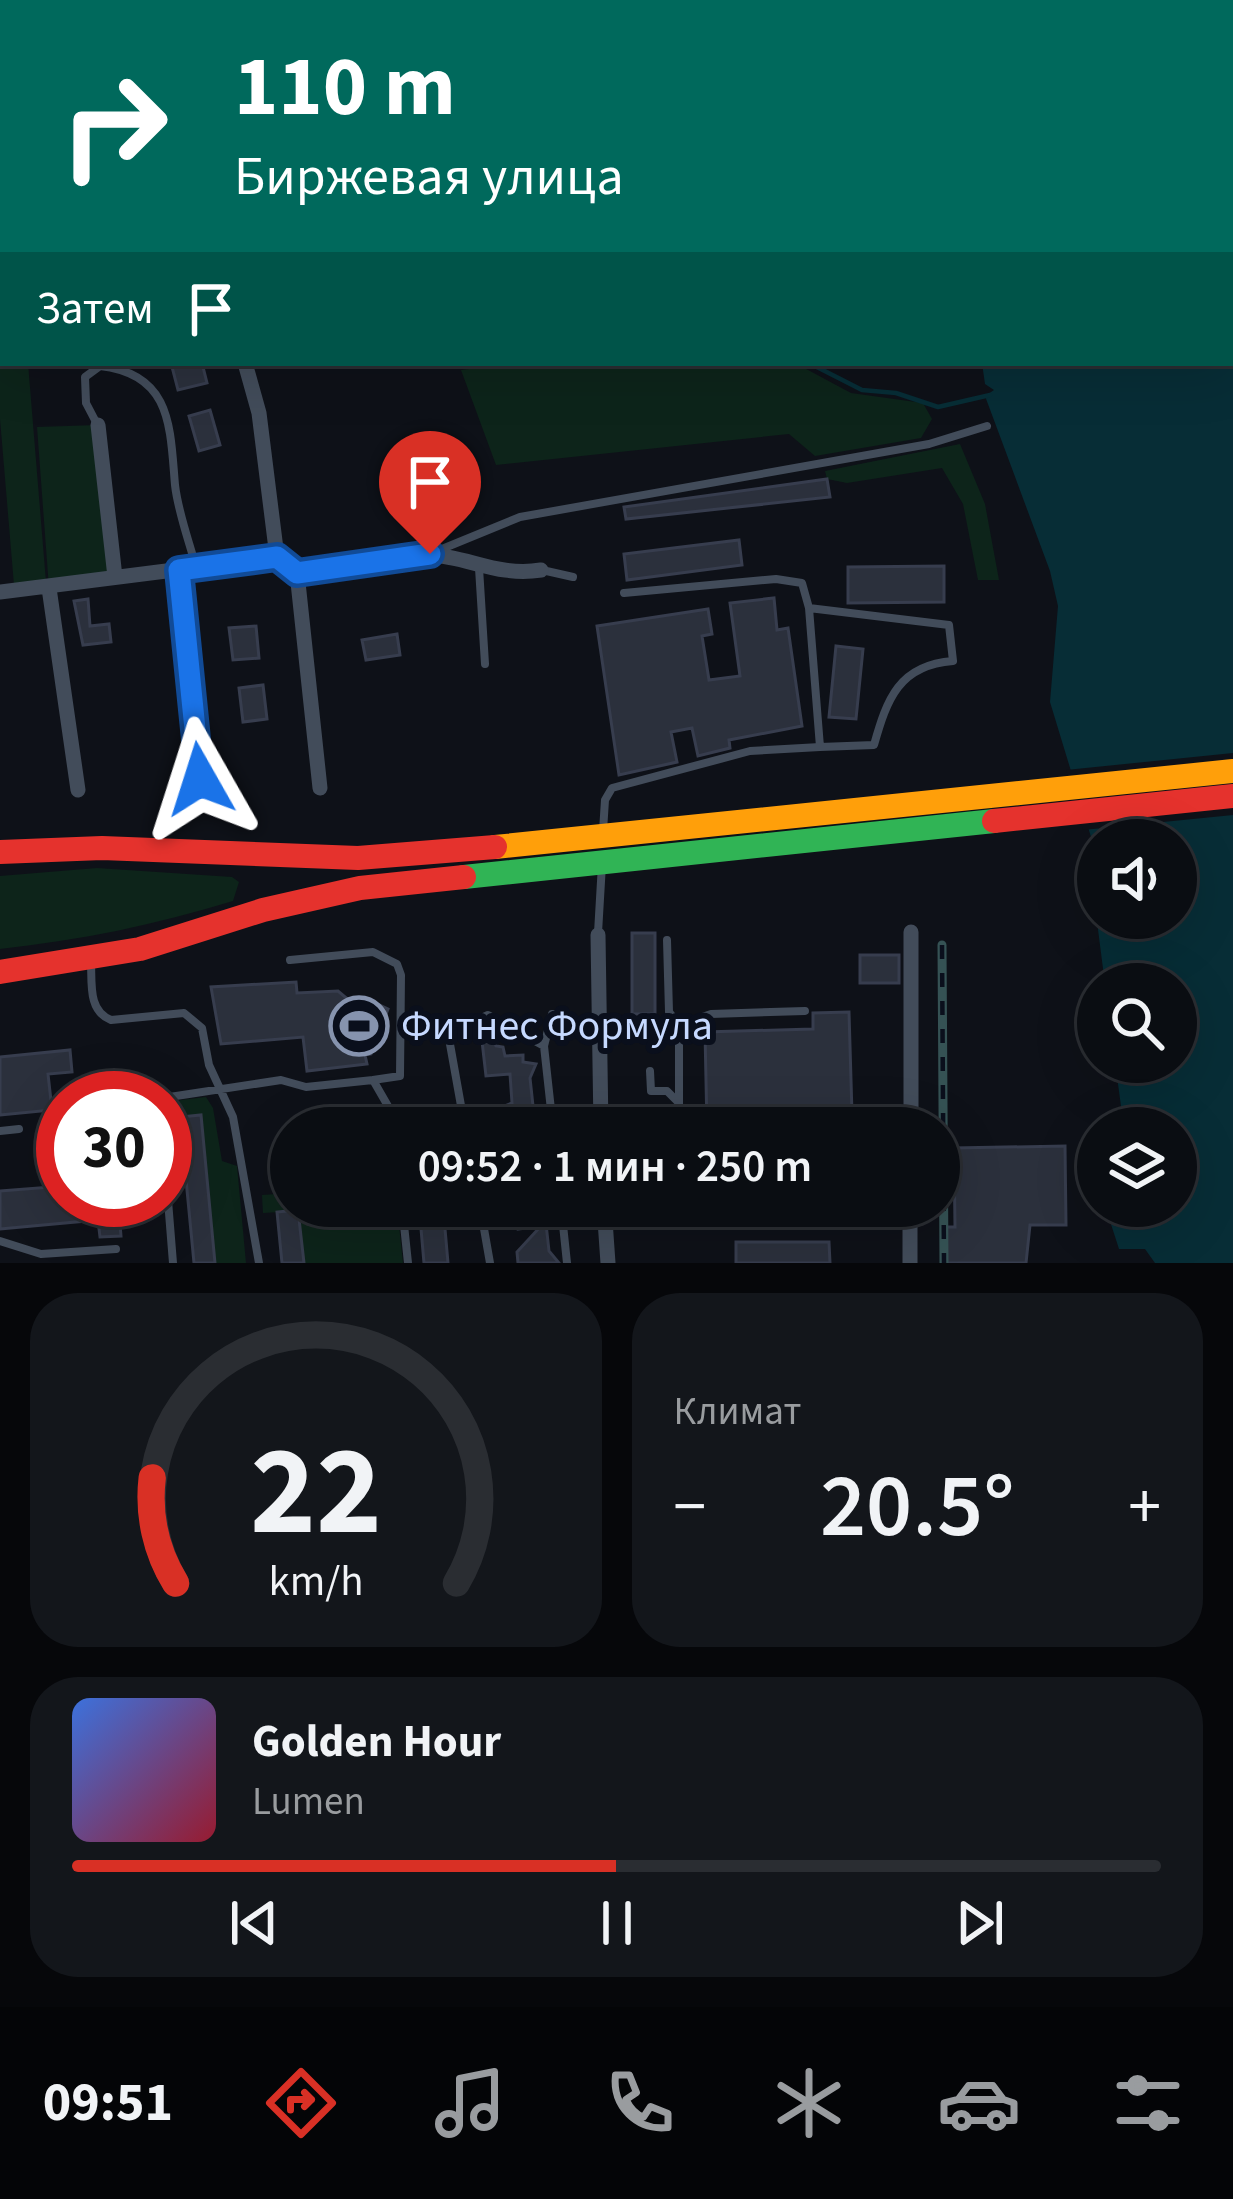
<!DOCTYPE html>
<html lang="ru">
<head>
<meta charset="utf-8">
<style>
  body { margin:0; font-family:"Source Sans 3",sans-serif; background:#13161b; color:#f1f3f6; height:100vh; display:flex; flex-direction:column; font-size:45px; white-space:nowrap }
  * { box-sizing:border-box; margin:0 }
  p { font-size:39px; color:#999c9f }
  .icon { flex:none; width:66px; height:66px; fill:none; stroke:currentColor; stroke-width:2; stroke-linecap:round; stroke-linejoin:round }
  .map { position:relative; height:1263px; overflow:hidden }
  .details { display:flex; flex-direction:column; gap:30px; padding:30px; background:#06070a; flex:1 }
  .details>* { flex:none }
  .hud { position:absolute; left:0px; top:0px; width:1233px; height:366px; box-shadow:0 12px 48px #0002,0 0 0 3px #2a2d32; background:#00695c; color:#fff; overflow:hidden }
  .fabs { position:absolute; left:1077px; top:819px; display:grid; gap:24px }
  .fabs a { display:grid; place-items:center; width:120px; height:120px; border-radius:50%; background:#0a0d12; box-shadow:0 12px 48px #0002,0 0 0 3px #2a2d32; font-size:60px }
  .speed { position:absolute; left:36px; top:1071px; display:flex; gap:24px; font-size:60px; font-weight:700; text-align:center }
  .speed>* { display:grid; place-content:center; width:156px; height:156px; border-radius:50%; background:#0a0d12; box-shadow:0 12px 48px #0002,0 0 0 3px #2a2d32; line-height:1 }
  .speed .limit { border:18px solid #d22; background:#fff; color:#111 }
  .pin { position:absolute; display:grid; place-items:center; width:102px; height:102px; color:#fff; margin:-123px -51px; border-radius:50% 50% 50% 0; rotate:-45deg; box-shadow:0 0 12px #0007 }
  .pin .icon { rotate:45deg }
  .me { position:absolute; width:132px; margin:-66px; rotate:354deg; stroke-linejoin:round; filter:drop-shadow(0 0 9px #0008) }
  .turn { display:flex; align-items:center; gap:42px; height:252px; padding:0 36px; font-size:54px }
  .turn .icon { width:156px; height:156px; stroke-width:2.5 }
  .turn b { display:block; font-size:84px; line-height:102px }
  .then { display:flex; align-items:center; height:114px; padding:0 36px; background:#0003; gap:24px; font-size:45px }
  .big { font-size:90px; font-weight:600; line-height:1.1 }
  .details .tile { flex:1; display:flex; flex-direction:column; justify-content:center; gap:18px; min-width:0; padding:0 42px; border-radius:48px; background:#13161b }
  .details .dial { align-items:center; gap:0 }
  .dial svg { height:312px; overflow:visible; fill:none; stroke:#2a2d32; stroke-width:7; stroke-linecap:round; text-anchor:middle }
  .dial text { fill:#f1f3f6; stroke:none }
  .song { display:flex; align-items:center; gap:36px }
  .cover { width:144px; height:144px; border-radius:18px; background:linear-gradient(135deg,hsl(220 70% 55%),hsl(350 70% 35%)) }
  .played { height:12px; border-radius:6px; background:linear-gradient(90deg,#d93025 50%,#2a2d32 50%) }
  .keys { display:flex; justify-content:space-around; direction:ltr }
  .heat { display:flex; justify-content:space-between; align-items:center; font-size:66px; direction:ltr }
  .details .tiles { flex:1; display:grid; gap:30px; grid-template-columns:1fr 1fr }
  .tile:last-child { grid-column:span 2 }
  .trip { position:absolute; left:270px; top:1107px; width:690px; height:120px; border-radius:60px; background:#0a0d12; box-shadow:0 12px 48px #0002,0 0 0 3px #2a2d32; font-weight:600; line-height:120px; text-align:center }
  .tabs { display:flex; height:192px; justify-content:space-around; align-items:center; background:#040507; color:#999c9f }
  .tabs .icon { width:84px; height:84px }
  .tabs .active { color:#d93025 }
  .tabs b { font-size:54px; color:#f1f3f6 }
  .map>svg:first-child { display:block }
  .green { fill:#0d241a }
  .water { fill:#072d36 }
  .pier { fill:#0e1118 }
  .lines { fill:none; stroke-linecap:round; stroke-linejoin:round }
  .stream { stroke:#072d36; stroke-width:4.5 }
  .building { fill:#2b303c; stroke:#373d4e; stroke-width:3 }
  .lane { stroke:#424c5a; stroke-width:8 }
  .street { stroke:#424c5a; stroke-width:15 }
  .fast { stroke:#30b455; stroke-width:24 }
  .slow { stroke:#ff9f0a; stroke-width:24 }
  .jam { stroke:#e5322d; stroke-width:24 }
  .rail-casing { stroke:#355254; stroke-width:9 }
  .rail { stroke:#0a0f1c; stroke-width:4.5; stroke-dasharray:14; stroke-linecap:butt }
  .route-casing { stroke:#114b97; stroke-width:30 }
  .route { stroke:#1a73e8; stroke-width:21 }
  .labels { text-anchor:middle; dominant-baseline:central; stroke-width:12; stroke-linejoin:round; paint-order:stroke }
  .poi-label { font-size:42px; fill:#c6d9ff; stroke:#0a0f1c; text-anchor:start }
</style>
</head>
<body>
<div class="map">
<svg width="1233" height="1263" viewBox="0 0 1233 1263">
  <rect width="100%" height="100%" fill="#0e1118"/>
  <!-- green -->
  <path class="green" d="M 0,213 L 3,363 L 28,363 L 46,582 L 14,585 L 0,419 Z
    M 515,363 L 795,363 L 851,393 L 923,403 L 932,419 L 921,438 L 815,456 L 789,434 L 496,465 L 461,370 Z
    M 98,425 L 115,577 L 49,588 L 37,427 Z
    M 960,444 L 985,504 L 999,580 L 978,580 L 963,504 L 942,468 L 847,483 L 827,479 L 825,471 Z
    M 97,868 L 232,877 L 239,882 L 233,901 C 155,925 81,940 0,949 L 0,876 Z
    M 206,1097 L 213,1108 L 222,1161 L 237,1166 L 246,1263 L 215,1263 L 201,1116 L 167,1117 L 165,1102 Z
    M 291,1193 L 291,1206 L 397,1206 L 403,1263 L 303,1263 L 298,1211 L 263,1213 L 262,1195 Z"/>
  <!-- water -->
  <path class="water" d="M 925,0 L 1233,0 L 1233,1263 L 1155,1263 L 1145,1249 L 1119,1249 L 1109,1218 L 1114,1206 L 1176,1206 L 1176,1128 L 1124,1128 L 1115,1062 L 1176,1062 L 1176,984 L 1105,984 L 1096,914 L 1098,906 L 1098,918 L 1176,918 L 1176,840 L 1098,840 L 1098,883 L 1095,850 L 1050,702 L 1058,606 L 1050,571 L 985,396 L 994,390 L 985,384 L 982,363 L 1230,363 L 1230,3 Z"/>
  <!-- pier -->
  <path class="pier" d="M 1233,753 L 1233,815 L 1083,830 L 1066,770 Z"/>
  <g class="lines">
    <!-- stream -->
    <path class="stream" d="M 809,363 L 862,390 L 896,393 L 938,407 L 990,395"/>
  </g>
  <!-- building -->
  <path class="building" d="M 171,363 L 202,363 L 207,383 L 178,390 Z
    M 210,410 L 220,445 L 199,451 L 189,416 Z
    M 827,479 L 830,497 L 626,519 L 624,507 Z
    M 739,540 L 742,565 L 627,580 L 624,554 Z
    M 944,566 L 944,602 L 848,603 L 848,567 Z
    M 774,598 L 777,630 L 788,628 L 802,726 L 729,740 L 730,748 L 698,756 L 692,728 L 671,732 L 677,762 L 619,775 L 597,626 L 708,609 L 712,634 L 702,636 L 709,680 L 740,676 L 730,603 Z
    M 88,599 L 90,626 L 109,624 L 111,642 L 83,645 L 74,601 Z
    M 256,626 L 259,658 L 233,660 L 229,628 Z
    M 397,634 L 400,655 L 366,660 L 362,640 Z
    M 836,646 L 863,649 L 856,719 L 829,717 Z
    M 263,685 L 267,719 L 243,722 L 239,688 Z
    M 632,933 L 655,933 L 655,1014 L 632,1014 Z
    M 860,955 L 899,955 L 899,983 L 860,983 Z
    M 296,982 L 297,993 L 338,991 L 351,1002 L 369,1000 L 388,1009 L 371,1054 L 365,1055 L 367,1064 L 307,1071 L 303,1037 L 221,1044 L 211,987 Z
    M 849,1012 L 852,1114 L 888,1115 L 888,1128 L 707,1128 L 705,1032 L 813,1029 L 813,1013 Z
    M 494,1040 L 496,1046 L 503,1047 L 505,1056 L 523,1055 L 523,1062 L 536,1064 L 530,1078 L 533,1106 L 542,1118 L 535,1128 L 503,1128 L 502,1107 L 512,1103 L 510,1074 L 486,1076 L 482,1041 Z
    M 70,1050 L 72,1072 L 48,1074 L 52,1110 L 0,1115 L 0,1057 Z
    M 201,1115 L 215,1263 L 194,1263 L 180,1117 Z
    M 1065,1146 L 1066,1225 L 1030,1225 L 1026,1263 L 946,1263 L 946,1227 L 955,1227 L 954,1148 Z
    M 63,1186 L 63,1200 L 118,1200 L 121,1236 L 100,1237 L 98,1220 L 0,1229 L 0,1191 Z
    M 419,1206 L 443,1206 L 448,1263 L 424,1263 Z
    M 513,1206 L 551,1206 L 552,1215 L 546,1224 L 549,1251 L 559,1263 L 518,1263 L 517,1252 L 541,1226 L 518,1229 Z
    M 298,1210 L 304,1263 L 282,1263 L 277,1212 Z
    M 736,1242 L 829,1242 L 830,1263 L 736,1263 Z"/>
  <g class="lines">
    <!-- lane -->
    <path class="lane" d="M 97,424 L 86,403 L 85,377 L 100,366 C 172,374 170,427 175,485 C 178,512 189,541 196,567
      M 437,551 L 520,517 L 929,444 L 987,426
      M 479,568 L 485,664
      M 542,570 L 573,577
      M 809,608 L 949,625 L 953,661 C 899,665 887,699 874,745 L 820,747
      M 603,831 L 605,800 L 612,788 L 750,751 L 820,747 L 809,608 L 802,583 L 776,579 L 624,593
      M 598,933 L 602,864
      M 290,960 L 373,952 L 397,964 L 401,975 L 400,1076 L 373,1080
      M 91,962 C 92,984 88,1011 111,1020 L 184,1013 L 202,1028 L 209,1065 L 233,1117 L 259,1263
      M 552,1014 L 544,1046 L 553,1128
      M 679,1025 L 711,1014 L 805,1011
      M 650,1071 L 651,1091 L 667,1091 L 678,1102
      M 163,1098 L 281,1080 L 306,1087 L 373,1080 L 392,1113 L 394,1128
      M 465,1128 L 448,1033 L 488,1015 L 544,1046
      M 666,1128 L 679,1120 L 679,1025 L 669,1012 L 667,940
      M 0,1131 L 19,1129
      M 165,1163 L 173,1263
      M 402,1206 L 408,1263
      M 480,1206 L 490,1263
      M 561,1206 L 567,1263
      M 0,1241 L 41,1254 L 116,1249"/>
    <!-- street -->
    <path class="street" d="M 245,363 L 259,413 L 277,557
      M 98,425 L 115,577
      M 179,570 L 200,779
      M 297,573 L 320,788
      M 49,588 L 78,790
      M 0,592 L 277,557 L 297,573 C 339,567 387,553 429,555 C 468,556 497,577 541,570
      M 598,935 L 601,1128
      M 911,1128 L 911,932
      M 604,1206 L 608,1263
      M 910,1263 L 910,1206"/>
    <!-- fast -->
    <path class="fast" d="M 464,877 L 994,821"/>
    <!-- slow -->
    <path class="slow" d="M 495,847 L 1233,771"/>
    <!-- jam -->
    <path class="jam" d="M 994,821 L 1233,796
      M 0,852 L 102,848 L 358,858 L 495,847
      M 0,972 L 140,949 L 263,910 L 360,888 L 464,877"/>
    <defs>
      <path id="rail" d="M 942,945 L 944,1263"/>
    </defs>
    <!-- rail casing -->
    <use href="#rail" class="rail-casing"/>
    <!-- rail -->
    <use href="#rail" class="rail"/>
  </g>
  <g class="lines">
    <defs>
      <path id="route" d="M 200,779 L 179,570 L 277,557 L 297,573 L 430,554"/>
    </defs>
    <!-- route casing -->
    <use href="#route" class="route-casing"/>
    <!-- route -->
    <use href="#route" class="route"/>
  </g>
  <!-- icons -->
  <defs>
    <symbol id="stadium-ring" viewBox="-11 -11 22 22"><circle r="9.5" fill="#0a0f1c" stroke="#8693ae" stroke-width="1.5"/><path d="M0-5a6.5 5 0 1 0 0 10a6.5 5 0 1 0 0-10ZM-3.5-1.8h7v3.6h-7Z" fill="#8693ae"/></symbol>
  </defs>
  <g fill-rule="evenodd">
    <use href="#stadium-ring" x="326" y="993" width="66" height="66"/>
  </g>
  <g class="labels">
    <!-- poi labels -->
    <g class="poi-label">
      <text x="401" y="1026">Фитнес Формула</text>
    </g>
  </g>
</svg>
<div class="fabs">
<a><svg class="icon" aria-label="sound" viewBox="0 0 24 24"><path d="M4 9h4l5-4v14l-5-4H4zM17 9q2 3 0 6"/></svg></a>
<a><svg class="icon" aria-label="search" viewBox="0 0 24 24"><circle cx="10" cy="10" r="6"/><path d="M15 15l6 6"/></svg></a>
<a><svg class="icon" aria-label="layers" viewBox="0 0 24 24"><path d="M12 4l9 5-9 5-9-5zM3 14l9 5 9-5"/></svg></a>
</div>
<div class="speed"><div class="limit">30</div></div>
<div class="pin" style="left:430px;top:554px;background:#d93025"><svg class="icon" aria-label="arrive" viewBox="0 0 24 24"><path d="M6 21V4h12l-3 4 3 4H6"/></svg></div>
<svg class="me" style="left:200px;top:779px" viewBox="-20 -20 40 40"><path d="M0-17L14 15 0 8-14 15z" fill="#1a73e8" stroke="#fff" stroke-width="4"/></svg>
<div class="trip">09:52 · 1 мин · 250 m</div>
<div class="hud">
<div class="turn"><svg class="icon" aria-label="right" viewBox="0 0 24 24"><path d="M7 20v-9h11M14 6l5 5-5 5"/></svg><div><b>110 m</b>Биржевая улица</div></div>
<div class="then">Затем<svg class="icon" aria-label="arrive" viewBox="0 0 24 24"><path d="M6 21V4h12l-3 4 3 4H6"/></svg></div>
</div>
</div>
<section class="details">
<div class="tiles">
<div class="tile dial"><svg viewBox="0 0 100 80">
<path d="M14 69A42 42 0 1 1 86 69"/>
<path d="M14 69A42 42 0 0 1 8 42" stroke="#d93025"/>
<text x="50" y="56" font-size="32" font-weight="700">22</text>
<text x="50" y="72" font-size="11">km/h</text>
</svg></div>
<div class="tile"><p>Климат</p>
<div class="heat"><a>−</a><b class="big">20.5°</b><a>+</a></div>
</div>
<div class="tile">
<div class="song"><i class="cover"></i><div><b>Golden Hour</b><p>Lumen</p></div></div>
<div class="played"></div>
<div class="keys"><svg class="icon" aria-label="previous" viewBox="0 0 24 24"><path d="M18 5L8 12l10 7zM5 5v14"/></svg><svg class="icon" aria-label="pause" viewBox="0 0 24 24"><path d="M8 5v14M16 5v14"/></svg><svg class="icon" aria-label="next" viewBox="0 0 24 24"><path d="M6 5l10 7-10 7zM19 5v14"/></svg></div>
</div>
</div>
</section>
<nav class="tabs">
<b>09:51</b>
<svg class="icon active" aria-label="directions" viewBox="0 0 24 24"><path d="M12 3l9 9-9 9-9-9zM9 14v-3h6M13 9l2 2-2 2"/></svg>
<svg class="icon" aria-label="music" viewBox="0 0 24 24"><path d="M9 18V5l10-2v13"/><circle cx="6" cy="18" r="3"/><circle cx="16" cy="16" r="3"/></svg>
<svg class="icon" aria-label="phone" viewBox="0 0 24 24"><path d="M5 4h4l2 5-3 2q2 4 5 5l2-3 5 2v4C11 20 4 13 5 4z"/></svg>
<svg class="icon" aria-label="climate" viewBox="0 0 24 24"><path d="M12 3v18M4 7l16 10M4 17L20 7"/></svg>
<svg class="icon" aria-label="car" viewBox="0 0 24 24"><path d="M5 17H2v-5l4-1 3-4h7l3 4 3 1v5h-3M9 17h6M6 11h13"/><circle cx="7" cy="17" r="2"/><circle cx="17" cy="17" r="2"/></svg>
<svg class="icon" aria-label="filters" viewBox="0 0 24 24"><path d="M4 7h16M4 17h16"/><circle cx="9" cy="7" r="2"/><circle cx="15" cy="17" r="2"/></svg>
</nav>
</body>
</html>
